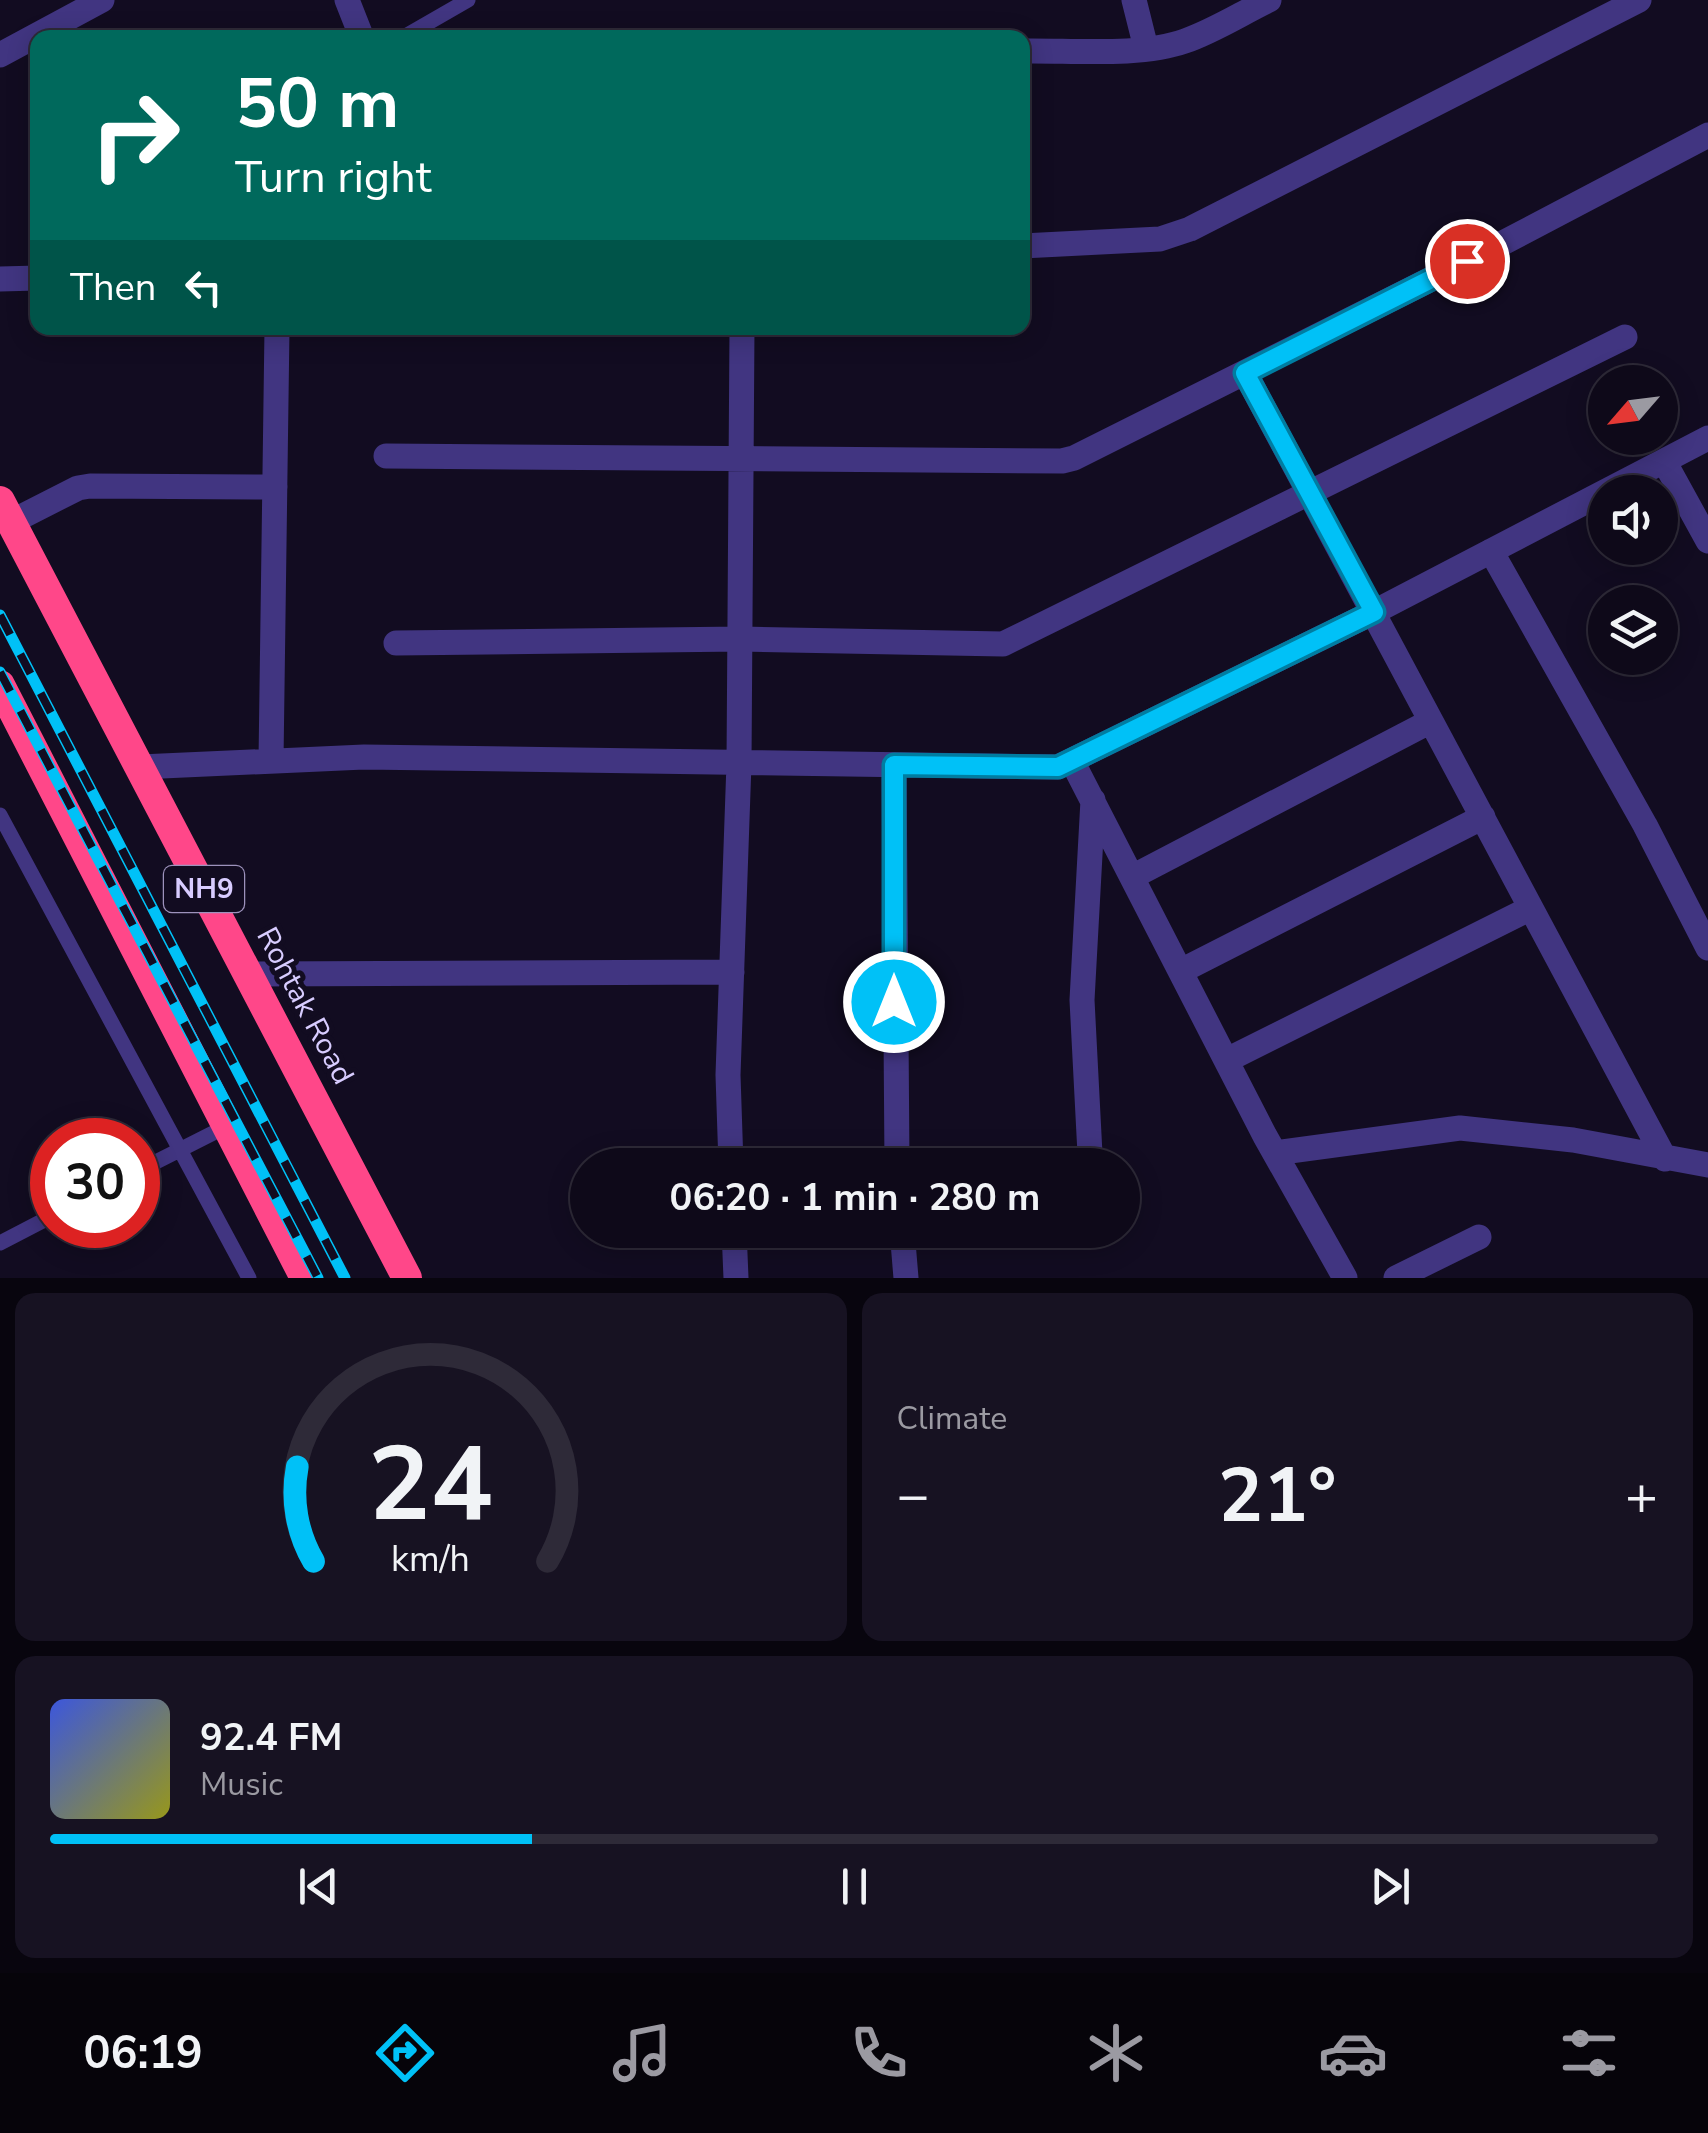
<!DOCTYPE html>
<html lang="en">
<head>
<meta charset="utf-8">
<style>
  body { margin:0; font-family:"Nunito Sans",sans-serif; background:#171222; color:#f1f3f6; height:100vh; display:flex; flex-direction:column; font-size:38px; white-space:nowrap }
  * { box-sizing:border-box; margin:0 }
  p { font-size:32px; color:#9b9aa2 }
  .icon { flex:none; width:55px; height:55px; fill:none; stroke:currentColor; stroke-width:2; stroke-linecap:round; stroke-linejoin:round }
  .map { position:relative; height:1278px; overflow:hidden }
  .panel { display:flex; flex-direction:column; gap:15px; padding:15px; background:#08050e; flex:1 }
  .panel>* { flex:none }
  .banner { position:absolute; left:30px; top:30px; width:1000px; height:305px; border-radius:20px; box-shadow:0 5px 25px #0003,0 0 0 2px #2e2a38; background:#00695c; color:#fff; overflow:hidden }
  .needle { width:65px; rotate:242deg }
  .fabs { position:absolute; left:1588px; top:365px; display:grid; gap:20px }
  .fabs a { display:grid; place-items:center; width:90px; height:90px; border-radius:50%; background:#0e0919; box-shadow:0 5px 25px #0003,0 0 0 2px #2e2a38; font-size:50px }
  .speed { position:absolute; left:30px; top:1118px; display:flex; gap:20px; font-size:50px; font-weight:700; text-align:center }
  .speed>* { display:grid; place-content:center; width:130px; height:130px; border-radius:50%; background:#0e0919; box-shadow:0 5px 25px #0003,0 0 0 2px #2e2a38; line-height:1 }
  .speed .limit { border:15px solid #d22; background:#fff; color:#111 }
  .pin { position:absolute; display:grid; place-items:center; width:85px; height:85px; color:#fff; margin:-42px; border:5px solid #fff; border-radius:50%; box-shadow:0 2px 10px #0007 }
  .me { position:absolute; width:110px; margin:-55px; rotate:0deg; stroke-linejoin:round; filter:drop-shadow(0 0 8px #0008) }
  .turn { display:flex; align-items:center; gap:35px; height:210px; padding:0 40px; font-size:45px }
  .turn .icon { width:130px; height:130px; stroke-width:2.5 }
  .turn b { display:block; font-size:70px; line-height:85px }
  .then { display:flex; align-items:center; height:95px; padding:0 40px; background:#0003; gap:20px; font-size:38px }
  .big { font-size:75px; font-weight:700; line-height:1.1 }
  .panel .tile { flex:1; display:flex; flex-direction:column; justify-content:center; gap:15px; min-width:0; padding:0 35px; border-radius:20px; background:#171222 }
  .panel .dial { align-items:center; gap:0 }
  .dial svg { height:260px; overflow:visible; fill:none; stroke:#2e2a38; stroke-width:7; stroke-linecap:round; text-anchor:middle }
  .dial text { fill:#f1f3f6; stroke:none }
  .song { display:flex; align-items:center; gap:30px }
  .cover { width:120px; height:120px; border-radius:15px; background:linear-gradient(135deg,hsl(230 70% 55%),hsl(60 70% 35%)) }
  .played { height:10px; border-radius:5px; background:linear-gradient(90deg,#00c1f7 30%,#2e2a38 30%) }
  .keys { display:flex; justify-content:space-around; direction:ltr }
  .heat { display:flex; justify-content:space-between; align-items:center; font-size:55px; direction:ltr }
  .panel .tiles { flex:1; display:grid; gap:15px; grid-template-columns:1fr 1fr }
  .tile:last-child { grid-column:span 2 }
  .trip { position:absolute; left:570px; top:1148px; width:570px; height:100px; border-radius:50px; background:#0e0919; box-shadow:0 5px 25px #0003,0 0 0 2px #2e2a38; font-weight:700; line-height:100px; text-align:center }
  .tabs { display:flex; height:160px; justify-content:space-around; align-items:center; background:#06040a; color:#9b9aa2 }
  .tabs .icon { width:70px; height:70px }
  .tabs .active { color:#00c1f7 }
  .tabs b { font-size:45px; color:#f1f3f6 }
  .map>svg:first-child { display:block }
  .lines { fill:none; stroke-linecap:round; stroke-linejoin:round }
  .lane { stroke:#413581; stroke-width:15 }
  .street { stroke:#413581; stroke-width:25 }
  .highway { stroke:#ff4789; stroke-width:30 }
  .rail-casing { stroke:#00c1f7; stroke-width:11 }
  .rail { stroke:#120c21; stroke-width:8; stroke-dasharray:22; stroke-linecap:butt }
  .route-casing { stroke:#007da1; stroke-width:25 }
  .route { stroke:#00c1f7; stroke-width:18 }
  .labels { text-anchor:middle; dominant-baseline:central; stroke-width:10; stroke-linejoin:round; paint-order:stroke }
  .shield { fill:#120c21; stroke:#9d92bc; stroke-width:2.5 }
  .shield-label { font-size:28px; font-weight:bold; fill:#d8ccff }
  .street-label { font-size:30px; fill:#d8ccff; stroke:#120c21 }
</style>
</head>
<body>
<div class="map">
<svg width="1708" height="1278" viewBox="0 0 1708 1278">
  <rect width="100%" height="100%" fill="#120c21"/>
  <g class="lines">
    <!-- lane -->
    <path class="lane" d="M 402,38 L 468,0
      M 0,815 L 249,1278
      M 138,1171 L 227,1126
      M 0,1243 L 52,1216"/>
    <!-- street -->
    <path class="street" d="M 347,0 L 362,38
      M 1134,0 L 1146,48
      M 1022,51 C 1071,50 1140,57 1185,41 C 1214,31 1242,13 1269,0
      M 0,55 L 102,0
      M 1022,246 L 1160,239 L 1190,229 L 1639,0
      M 0,279 L 38,278
      M 1245,373 L 1665,1159
      M 386,456 L 1062,461 L 1074,458 L 1499,245 L 1708,135
      M 1664,461 L 1708,541
      M 11,522 L 78,488 L 90,486 L 275,487
      M 1491,551 L 1645,825 L 1708,948
      M 396,643 L 741,639 L 1003,644 L 1625,337
      M 271,761 L 277,328
      M 1072,761 L 1265,1136 L 1345,1278
      M 894,765 L 897,1165
      M 140,767 L 364,757 L 1058,767 L 1374,612 L 1708,438
      M 1132,877 L 1431,721
      M 1181,971 L 1483,817
      M 248,974 L 732,972
      M 1227,1060 L 1531,908
      M 1275,1153 L 1460,1128 L 1573,1140 L 1708,1165
      M 1090,1154 L 1082,1000 L 1093,800
      M 731,1165 L 728,1075 L 739,763 L 742,328
      M 734,1230 L 736,1278
      M 902,1230 L 906,1278
      M 1396,1278 L 1479,1237"/>
    <!-- highway -->
    <path class="highway" d="M 0,501 L 407,1278
      M 0,685 L 305,1278"/>
    <defs>
      <path id="rail" d="M 0,615 L 345,1278
        M 0,672 L 318,1278"/>
    </defs>
    <!-- rail casing -->
    <use href="#rail" class="rail-casing"/>
    <!-- rail -->
    <use href="#rail" class="rail"/>
  </g>
  <g class="lines">
    <defs>
      <path id="route" d="M 894,1002 L 894,765 L 1058,767 L 1374,612 L 1245,373 L 1467,261"/>
    </defs>
    <!-- route casing -->
    <use href="#route" class="route-casing"/>
    <!-- route -->
    <use href="#route" class="route"/>
  </g>
  <g class="labels">
    <!-- shield labels -->
    <rect class="shield" x="164" y="866" width="80" height="46" rx="8"/>
    <g class="shield-label">
      <text x="204" y="889">NH9</text>
    </g>
    <!-- street labels -->
    <g class="street-label">
      <text transform="translate(305 1006) rotate(62)">Rohtak Road</text>
    </g>
  </g>
</svg>
<div class="fabs">
<a><svg class="needle" viewBox="-14 -14 28 28"><path d="M0-13l5 13h-10z" fill="#e53935"/><path d="M0 13l5-13h-10z" fill="#9b9aa2"/></svg></a>
<a><svg class="icon" aria-label="sound" viewBox="0 0 24 24"><path d="M4 9h4l5-4v14l-5-4H4zM17 9q2 3 0 6"/></svg></a>
<a><svg class="icon" aria-label="layers" viewBox="0 0 24 24"><path d="M12 4l9 5-9 5-9-5zM3 14l9 5 9-5"/></svg></a>
</div>
<div class="speed"><div class="limit">30</div></div>
<div class="pin" style="left:1467px;top:261px;background:#d93025"><svg class="icon" aria-label="arrive" viewBox="0 0 24 24"><path d="M6 21V4h12l-3 4 3 4H6"/></svg></div>
<svg class="me" style="left:894px;top:1002px" viewBox="-20 -20 40 40"><circle r="17" fill="#00c1f7" stroke="#fff" stroke-width="3"/><path d="M0-11L8 9 0 5-8 9z" fill="#fff"/></svg>
<div class="trip">06:20 · 1 min · 280 m</div>
<div class="banner">
<div class="turn"><svg class="icon" aria-label="right" viewBox="0 0 24 24"><path d="M7 20v-9h11M14 6l5 5-5 5"/></svg><div><b>50 m</b>Turn right</div></div>
<div class="then">Then<svg class="icon" aria-label="left" viewBox="0 0 24 24"><path d="M17 20v-9H6M10 6l-5 5 5 5"/></svg></div>
</div>
</div>
<section class="panel">
<div class="tiles">
<div class="tile dial"><svg viewBox="0 0 100 80">
<path d="M14 69A42 42 0 1 1 86 69"/>
<path d="M14 69A42 42 0 0 1 9 40" stroke="#00c1f7"/>
<text x="50" y="56" font-size="32" font-weight="700">24</text>
<text x="50" y="72" font-size="11">km/h</text>
</svg></div>
<div class="tile"><p>Climate</p>
<div class="heat"><a>−</a><b class="big">21°</b><a>+</a></div>
</div>
<div class="tile">
<div class="song"><i class="cover"></i><div><b>92.4 FM</b><p>Music</p></div></div>
<div class="played"></div>
<div class="keys"><svg class="icon" aria-label="previous" viewBox="0 0 24 24"><path d="M18 5L8 12l10 7zM5 5v14"/></svg><svg class="icon" aria-label="pause" viewBox="0 0 24 24"><path d="M8 5v14M16 5v14"/></svg><svg class="icon" aria-label="next" viewBox="0 0 24 24"><path d="M6 5l10 7-10 7zM19 5v14"/></svg></div>
</div>
</div>
</section>
<nav class="tabs">
<b>06:19</b>
<svg class="icon active" aria-label="directions" viewBox="0 0 24 24"><path d="M12 3l9 9-9 9-9-9zM9 14v-3h6M13 9l2 2-2 2"/></svg>
<svg class="icon" aria-label="music" viewBox="0 0 24 24"><path d="M9 18V5l10-2v13"/><circle cx="6" cy="18" r="3"/><circle cx="16" cy="16" r="3"/></svg>
<svg class="icon" aria-label="phone" viewBox="0 0 24 24"><path d="M5 4h4l2 5-3 2q2 4 5 5l2-3 5 2v4C11 20 4 13 5 4z"/></svg>
<svg class="icon" aria-label="climate" viewBox="0 0 24 24"><path d="M12 3v18M4 7l16 10M4 17L20 7"/></svg>
<svg class="icon" aria-label="car" viewBox="0 0 24 24"><path d="M5 17H2v-5l4-1 3-4h7l3 4 3 1v5h-3M9 17h6M6 11h13"/><circle cx="7" cy="17" r="2"/><circle cx="17" cy="17" r="2"/></svg>
<svg class="icon" aria-label="filters" viewBox="0 0 24 24"><path d="M4 7h16M4 17h16"/><circle cx="9" cy="7" r="2"/><circle cx="15" cy="17" r="2"/></svg>
</nav>
</body>
</html>
